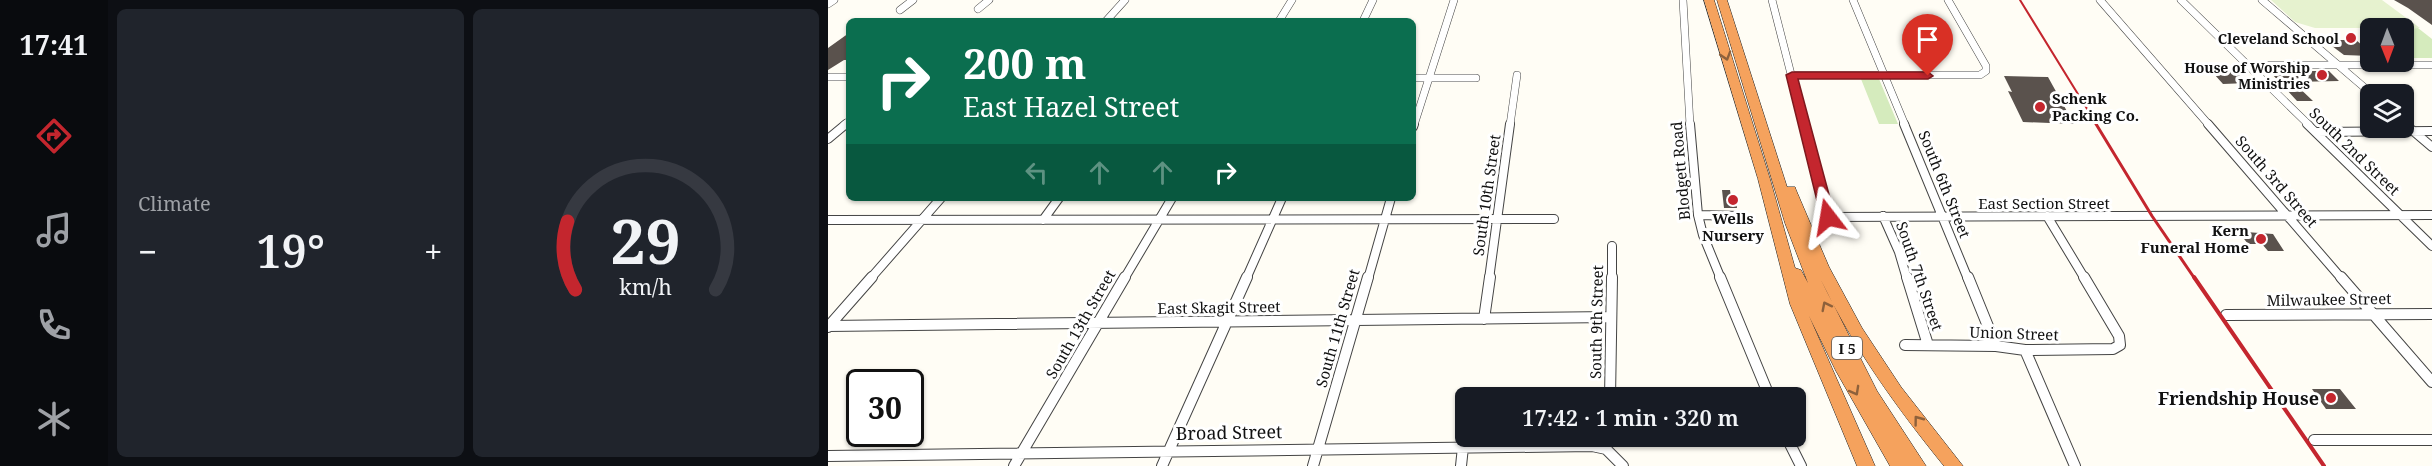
<!DOCTYPE html>
<html lang="en">
<head>
<meta charset="utf-8">
<style>
  body { margin:0; font-family:"Noto Serif",serif; background:#20242c; color:#f1f3f6; height:100vh; display:flex; flex-direction:column; font-size:22px; white-space:nowrap }
  * { box-sizing:border-box; margin:0 }
  p { font-size:20px; color:#9ea1a6 }
  .icon { flex:none; width:33px; height:33px; fill:none; stroke:currentColor; stroke-width:2; stroke-linecap:round; stroke-linejoin:round }
  .map { position:relative; flex:1; overflow:hidden }
  .side { display:flex; flex-direction:column; gap:9px; padding:9px; background:#0d0f14; width:720px }
  .side>* { flex:none }
  .hud { position:absolute; left:18px; top:18px; width:570px; height:183px; border-radius:9px; box-shadow:0 2px 4px #0004; background:#0b6e4f; color:#fff; overflow:hidden }
  .needle { width:39px; rotate:179deg }
  .buttons { position:absolute; left:1532px; top:18px; display:grid; gap:12px }
  .buttons a { display:grid; place-items:center; width:54px; height:54px; border-radius:9px; background:#171b24; box-shadow:0 2px 4px #0004; font-size:30px }
  .speed { position:absolute; left:18px; top:369px; display:flex; gap:12px; font-size:30px; font-weight:700; text-align:center }
  .speed>* { display:grid; place-content:center; width:78px; height:78px; border-radius:50%; background:#171b24; box-shadow:0 2px 4px #0004; line-height:1 }
  .speed .limit { border:3px solid #111; border-radius:9px; background:#fff; color:#111 }
  .pin { position:absolute; display:grid; place-items:center; width:51px; height:51px; color:#fff; margin:-62px -26px; border-radius:50% 50% 50% 0; rotate:-45deg; box-shadow:0 0 6px #0007 }
  .pin .icon { rotate:45deg }
  .me { position:absolute; width:66px; margin:-33px; rotate:346deg; stroke-linejoin:round; filter:drop-shadow(0 0 4px #0008) }
  .turn { display:flex; align-items:center; gap:21px; height:126px; padding:0 18px; font-size:27px }
  .turn .icon { width:78px; height:78px; stroke-width:2.5 }
  .turn b { display:block; font-size:42px; line-height:51px }
  .lanes { display:flex; align-items:center; height:57px; padding:0 18px; background:#0003; justify-content:center; gap:30px; direction:ltr }
  .lanes .off { opacity:.35 }
  .big { font-size:45px; font-weight:600; line-height:1.1 }
  .side .card { flex:1; display:flex; flex-direction:column; justify-content:center; gap:9px; min-width:0; padding:0 21px; border-radius:9px; background:#20242c }
  .side .dial { align-items:center; gap:0 }
  .dial svg { height:156px; overflow:visible; fill:none; stroke:#363941; stroke-width:7; stroke-linecap:round; text-anchor:middle }
  .dial text { fill:#f1f3f6; stroke:none }
  .heat { display:flex; justify-content:space-between; align-items:center; font-size:33px; direction:ltr }
  .side .tiles { flex:1; display:grid; gap:9px; grid-template-columns:repeat(2,1fr) }
  .trip { position:absolute; left:627px; top:387px; width:351px; height:60px; border-radius:9px; background:#171b24; box-shadow:0 2px 4px #0004; font-weight:600; line-height:60px; text-align:center }
  main { display:flex; flex:1; min-height:0 }
  .tab-bar { display:flex; flex-direction:column; width:108px; justify-content:space-around; align-items:center; background:#090b0e; color:#9ea1a6 }
  .tab-bar .icon { width:42px; height:42px }
  .tab-bar .current { color:#c4262e }
  .tab-bar b { font-size:27px; color:#f1f3f6 }
  .map>svg:first-child { display:block }
  .green { fill:#d5ebbd }
  .pitch { fill:#e6f2cf }
  .building { fill:#5a524d }
  .lines { fill:none; stroke-linecap:round; stroke-linejoin:round }
  .minor-far2-casing { stroke:#444; stroke-width:8 }
  .minor-far1-casing { stroke:#444; stroke-width:10 }
  .minor-casing { stroke:#444; stroke-width:12 }
  .highway-casing { stroke:#222; stroke-width:1 }
  .minor-far2 { stroke:#fff; stroke-width:7 }
  .minor-far1 { stroke:#fff; stroke-width:8 }
  .minor { stroke:#fff; stroke-width:10 }
  .highway { fill:#f5a25d; fill-rule:evenodd }
  .rail-far2 { stroke:#c4262e; stroke-width:2 }
  .rail-far1 { stroke:#c4262e; stroke-width:3 }
  .rail { stroke:#c4262e; stroke-width:4 }
  .oneway { stroke:#8e613b }
  .route { fill:#c4262e; stroke:#7f191e; stroke-width:1.5 }
  .poi-dot { fill:#c4262e; stroke:#fff; stroke-width:2 }
  .labels { text-anchor:middle; dominant-baseline:central; stroke-width:6; stroke-linejoin:round; paint-order:stroke }
  .far-poi-label { font-size:14px; font-weight:bold; fill:#111; stroke:#fff; text-anchor:end }
  .shield { fill:#fff; stroke:#585858; stroke-width:1.5 }
  .shield-label { font-size:14px; font-weight:bold; fill:#111 }
  .poi-label { font-size:15px; font-weight:bold; fill:#111; stroke:#fff; text-anchor:start }
  .street-label { font-size:15px; fill:#111; stroke:#fff }
  .near-poi-label { font-size:18px; font-weight:bold; fill:#111; stroke:#fff; text-anchor:end }
  .near-street-label { font-size:18px; fill:#111; stroke:#fff }
</style>
</head>
<body>
<main>
<nav class="tab-bar">
<b>17:41</b>
<svg class="icon current" aria-label="directions" viewBox="0 0 24 24"><path d="M12 3l9 9-9 9-9-9zM9 14v-3h6M13 9l2 2-2 2"/></svg>
<svg class="icon" aria-label="music" viewBox="0 0 24 24"><path d="M9 18V5l10-2v13"/><circle cx="6" cy="18" r="3"/><circle cx="16" cy="16" r="3"/></svg>
<svg class="icon" aria-label="phone" viewBox="0 0 24 24"><path d="M5 4h4l2 5-3 2q2 4 5 5l2-3 5 2v4C11 20 4 13 5 4z"/></svg>
<svg class="icon" aria-label="climate" viewBox="0 0 24 24"><path d="M12 3v18M4 7l16 10M4 17L20 7"/></svg>
</nav>
<section class="side">
<div class="tiles">
<div class="card"><p>Climate</p>
<div class="heat"><a>−</a><b class="big">19°</b><a>+</a></div>
</div>
<div class="card dial"><svg viewBox="0 0 100 80">
<path d="M14 69A42 42 0 1 1 86 69"/>
<path d="M14 69A42 42 0 0 1 10 34" stroke="#c4262e"/>
<text x="50" y="56" font-size="32" font-weight="700">29</text>
<text x="50" y="72" font-size="11">km/h</text>
</svg></div>
</div>
</section>
<div class="map">
<svg width="1604" height="466" viewBox="0 0 1604 466">
  <rect width="100%" height="100%" fill="#fffdf5"/>
  <!-- green -->
  <path class="green" d="M 1590,28 L 1604,39 L 1604,58 L 1575,58 L 1575,29 Z
    M 1033,79 L 1051,79 L 1070,124 L 1051,124 Z"/>
  <!-- pitch -->
  <path class="pitch" d="M 1443,0 L 1554,0 L 1592,28 L 1487,28 L 1467,22 Z"/>
  <!-- building -->
  <path class="building" d="M 1566,0 L 1604,0 L 1604,25 L 1580,8 Z
    M 21,33 L 21,60 L 16,60 L 0,70 L 0,48 Z
    M 1496,40 L 1528,40 L 1542,52 L 1542,56 L 1516,55 Z
    M 1392,71 L 1408,71 L 1420,83 L 1395,84 L 1386,74 L 1394,74 Z
    M 1474,71 L 1501,71 L 1511,81 L 1465,82 L 1485,101 L 1469,101 L 1444,74 L 1477,74 Z
    M 1176,76 L 1220,77 L 1246,124 L 1195,122 L 1180,91 L 1184,92 Z
    M 894,190 L 902,190 L 903,197 L 907,197 L 909,208 L 896,208 Z
    M 1418,232 L 1445,234 L 1456,251 L 1440,251 L 1434,244 L 1420,244 L 1413,235 L 1420,235 Z
    M 1484,389 L 1512,389 L 1528,409 L 1498,409 Z"/>
  <g class="lines">
    <defs>
      <path id="minor-far2" d="M 855,0 L 862,125
        M 944,0 L 976,125
        M 1025,0 L 1077,125
        M 1272,0 L 1381,125
        M 1353,0 L 1481,125
        M 1434,0 L 1544,94
        M 0,4 L 6,0
        M 150,9 L 161,0
        M 72,10 L 85,0
        M 278,21 L 297,0
        M 451,21 L 464,0
        M 535,21 L 545,0
        M 1419,65 L 1604,65
        M 964,75 L 1152,75 L 1158,71 L 1158,66 L 1120,0
        M 0,77 L 21,77
        M 585,78 L 648,78
        M 1575,122 L 1579,125
        M 16,125 L 21,121
        M 586,125 L 626,0
        M 682,125 L 689,75"/>
      <path id="minor-far1" d="M 862,124 L 870,215 L 875,235 L 893,279
        M 976,124 L 1000,217 L 1604,215
        M 1076,124 L 1140,279
        M 1380,124 L 1514,279
        M 1479,124 L 1604,246
        M 1577,124 L 1604,147
        M 585,127 L 586,124
        M 1488,132 L 1604,131
        M 0,139 L 18,124
        M 870,215 L 912,216
        M 1055,216 L 1071,252 L 1079,279
        M 1219,216 L 1257,279
        M 0,220 L 726,219
        M 215,220 L 231,198
        M 42,279 L 113,198
        M 296,279 L 344,198
        M 418,279 L 454,198
        M 540,279 L 563,198
        M 661,279 L 682,124
        M 784,279 L 784,246"/>
      <path id="minor" d="M 892,277 L 942,398
        M 1079,277 L 1100,345
        M 1140,277 L 1168,346
        M 1513,277 L 1604,382
        M 1398,315 L 1604,314
        M 656,319 L 662,277
        M 0,326 L 783,317
        M 0,327 L 44,277
        M 1077,345 L 1168,346 L 1197,350 L 1285,349 L 1292,345 L 1291,336 L 1256,277
        M 1197,350 L 1247,466
        M 782,398 L 784,277
        M 958,436 L 973,466
        M 1486,440 L 1604,440
        M 778,449 L 781,436
        M 0,456 L 764,446 L 778,449 L 795,466
        M 186,466 L 297,277
        M 334,466 L 419,277
        M 485,466 L 540,277
        M 633,466 L 635,447"/>
      <path id="highway" d="M 876,0 L 886,0 L 942,179 L 967,268 L 973,270 L 980,283 L 957,223 L 889,0 L 899,0 L 959,187 L 967,187 L 968,190 L 1001,267 L 1034,328 L 1073,387 L 1135,466 L 1116,466 C 1069,408 1025,347 993,280 L 1049,391 L 1098,466 L 1062,466 L 1008,371 L 981,316 L 1047,466 L 1029,466 L 962,304 L 930,179 Z"/>
    </defs>
    <!-- minor-far2 casing -->
    <use href="#minor-far2" class="minor-far2-casing"/>
    <!-- minor-far1 casing -->
    <use href="#minor-far1" class="minor-far1-casing"/>
    <!-- minor casing -->
    <use href="#minor" class="minor-casing"/>
    <!-- highway casing -->
    <use href="#highway" class="highway-casing"/>
    <!-- minor-far2 -->
    <use href="#minor-far2" class="minor-far2"/>
    <!-- minor-far1 -->
    <use href="#minor-far1" class="minor-far1"/>
    <!-- minor -->
    <use href="#minor" class="minor"/>
    <!-- highway -->
    <use href="#highway" class="highway"/>
    <!-- rail-far2 -->
    <path class="rail-far2" d="M 1192,0 L 1269,125"/>
    <!-- rail-far1 -->
    <path class="rail-far1" d="M 1268,124 L 1324,216 L 1367,279"/>
    <!-- rail -->
    <path class="rail" d="M 1366,277 L 1496,466"/>
  </g>
  <!-- one-way arrows -->
  <defs><path id="oneway-chevron" d="M-2-3.5L2.5 0L-2 3.5" fill="none" stroke-width="1.6" stroke-linecap="round" stroke-linejoin="round" transform="scale(1.5)"/></defs>
  <g class="oneway">
    <use href="#oneway-chevron" transform="translate(898 56) rotate(73)"/>
    <use href="#oneway-chevron" transform="translate(998 306) rotate(-117)"/>
    <use href="#oneway-chevron" transform="translate(1027 391) rotate(61)"/>
    <use href="#oneway-chevron" transform="translate(1090 420) rotate(-127)"/>
  </g>
  <!-- route -->
  <path class="route" d="M 964,72 L 1100,72 L 1105,76 L 1100,79 L 970,79 L 1007,217 L 1000,221 L 993,217 L 958,75 Z"/>
  <!-- markers -->
  <g class="poi-dot">
    <circle cx="1523" cy="38" r="6"/>
    <circle cx="1494" cy="75" r="6"/>
    <circle cx="1212" cy="107" r="6"/>
    <circle cx="905" cy="200" r="6"/>
    <circle cx="1433" cy="239" r="6"/>
    <circle cx="1503" cy="398" r="6"/>
  </g>
  <g class="labels">
    <!-- far-poi labels -->
    <g class="far-poi-label">
      <text x="1511" y="38">Cleveland School</text>
      <text x="1482" y="67">House of Worship<tspan x="1482" dy="16">Ministries</tspan></text>
    </g>
    <!-- shield labels -->
    <rect class="shield" x="1004" y="337" width="30" height="22" rx="4.5"/>
    <g class="shield-label">
      <text x="1019" y="348">I 5</text>
    </g>
    <!-- poi labels -->
    <g class="poi-label">
      <text x="1224" y="98">Schenk<tspan x="1224" dy="17">Packing Co.</tspan></text>
      <text x="905" y="218" text-anchor="middle">Wells<tspan x="905" dy="17">Nursery</tspan></text>
      <text x="1421" y="230" text-anchor="end">Kern<tspan x="1421" dy="17">Funeral Home</tspan></text>
    </g>
    <!-- street labels -->
    <g class="street-label">
      <text transform="translate(1527 151) rotate(44)">South 2nd Street</text>
      <text transform="translate(852 171) rotate(-95)">Blodgett Road</text>
      <text transform="translate(1449 181) rotate(49)">South 3rd Street</text>
      <text transform="translate(1117 184) rotate(68)">South 6th Street</text>
      <text transform="translate(658 195) rotate(-82)">South 10th Street</text>
      <text x="1216" y="203">East Section Street</text>
      <text transform="translate(1092 276) rotate(71)">South 7th Street</text>
      <text transform="translate(1501 299) rotate(-1)">Milwaukee Street</text>
      <text transform="translate(391 307) rotate(-1)">East Skagit Street</text>
      <text transform="translate(768 322) rotate(-89)">South 9th Street</text>
      <text transform="translate(252 324) rotate(-60)">South 13th Street</text>
      <text transform="translate(509 328) rotate(-74)">South 11th Street</text>
      <text transform="translate(1186 333) rotate(2)">Union Street</text>
    </g>
    <!-- near-poi labels -->
    <g class="near-poi-label">
      <text x="1491" y="398">Friendship House</text>
    </g>
    <!-- near-street labels -->
    <g class="near-street-label">
      <text transform="translate(401 432) rotate(-1)">Broad Street</text>
    </g>
  </g>
</svg>
<div class="buttons">
<a><svg class="needle" viewBox="-14 -14 28 28"><path d="M0-13l5 13h-10z" fill="#e53935"/><path d="M0 13l5-13h-10z" fill="#9ea1a6"/></svg></a>
<a><svg class="icon" aria-label="layers" viewBox="0 0 24 24"><path d="M12 4l9 5-9 5-9-5zM3 14l9 5 9-5"/></svg></a>
</div>
<div class="speed"><div class="limit">30</div></div>
<div class="pin" style="left:1100px;top:76px;background:#d93025"><svg class="icon" aria-label="arrive" viewBox="0 0 24 24"><path d="M6 21V4h12l-3 4 3 4H6"/></svg></div>
<svg class="me" style="left:1000px;top:217px" viewBox="-20 -20 40 40"><path d="M0-17L14 15 0 8-14 15z" fill="#c4262e" stroke="#fff" stroke-width="4"/></svg>
<div class="trip">17:42 · 1 min · 320 m</div>
<div class="hud">
<div class="turn"><svg class="icon" aria-label="right" viewBox="0 0 24 24"><path d="M7 20v-9h11M14 6l5 5-5 5"/></svg><div><b>200 m</b>East Hazel Street</div></div>
<div class="lanes"><svg class="icon off" aria-label="left" viewBox="0 0 24 24"><path d="M17 20v-9H6M10 6l-5 5 5 5"/></svg><svg class="icon off" aria-label="ahead" viewBox="0 0 24 24"><path d="M12 20V5M6 11l6-6 6 6"/></svg><svg class="icon off" aria-label="ahead" viewBox="0 0 24 24"><path d="M12 20V5M6 11l6-6 6 6"/></svg><svg class="icon" aria-label="right" viewBox="0 0 24 24"><path d="M7 20v-9h11M14 6l5 5-5 5"/></svg></div>
</div>
</div>
</main>
</body>
</html>
